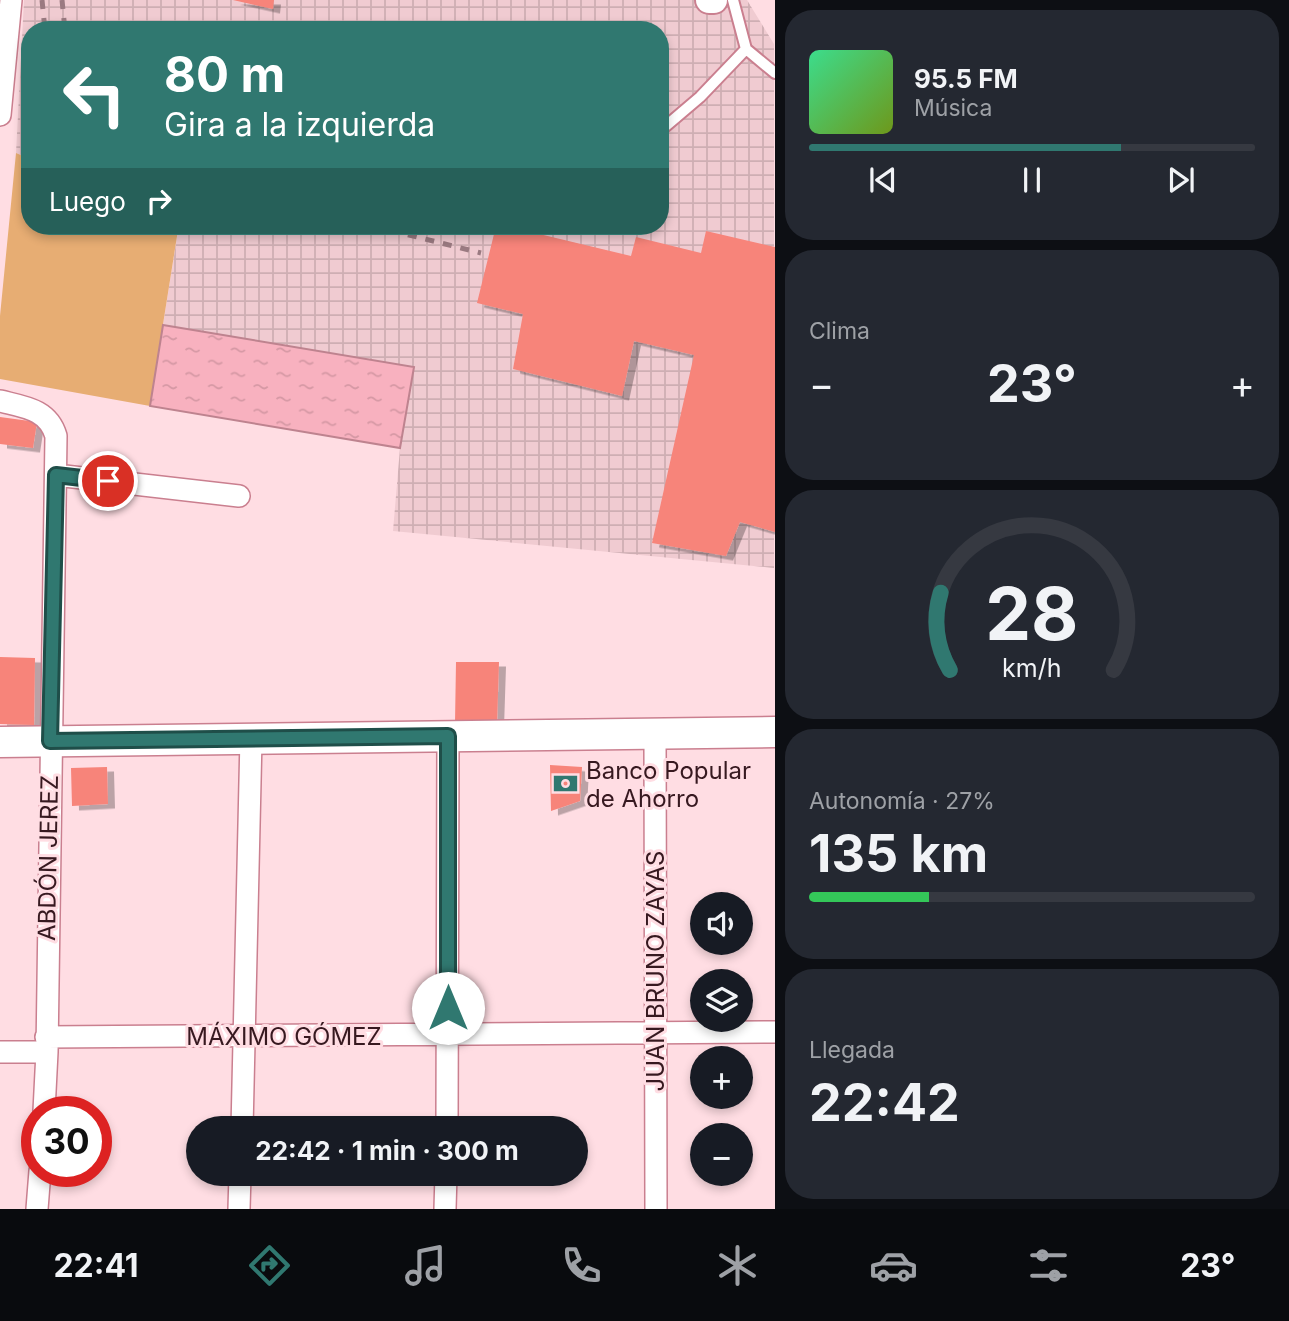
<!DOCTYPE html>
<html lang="es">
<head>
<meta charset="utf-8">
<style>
  body { margin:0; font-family:Inter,sans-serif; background:#242831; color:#f1f3f6; height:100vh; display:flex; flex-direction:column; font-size:26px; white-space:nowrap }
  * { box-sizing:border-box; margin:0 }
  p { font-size:23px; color:#9ea1a6 }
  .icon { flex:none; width:38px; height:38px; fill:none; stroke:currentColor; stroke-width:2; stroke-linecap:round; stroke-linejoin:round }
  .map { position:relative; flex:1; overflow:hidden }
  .side { display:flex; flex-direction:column; gap:10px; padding:10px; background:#0d0f14; width:514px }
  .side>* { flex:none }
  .hud { position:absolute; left:21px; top:21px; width:648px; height:214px; border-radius:28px; box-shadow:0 4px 10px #0003; background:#307870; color:#fff; overflow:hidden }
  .fabs { position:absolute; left:690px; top:892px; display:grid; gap:14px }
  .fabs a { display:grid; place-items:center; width:63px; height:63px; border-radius:50%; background:#171b24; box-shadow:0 4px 10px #0003; font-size:35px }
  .speed { position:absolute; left:21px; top:1096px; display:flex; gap:14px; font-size:35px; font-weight:700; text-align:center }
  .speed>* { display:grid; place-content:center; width:91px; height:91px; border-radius:50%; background:#171b24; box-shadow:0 4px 10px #0003; line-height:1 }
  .speed .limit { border:10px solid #d22; background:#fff; color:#111 }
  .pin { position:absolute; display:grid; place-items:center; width:60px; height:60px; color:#fff; margin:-30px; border:4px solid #fff; border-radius:50%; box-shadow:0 2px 7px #0007 }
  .me { position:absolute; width:77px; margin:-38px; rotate:0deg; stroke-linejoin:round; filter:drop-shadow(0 0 5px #0008) }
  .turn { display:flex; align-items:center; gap:24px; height:147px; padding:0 28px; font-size:32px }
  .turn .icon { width:91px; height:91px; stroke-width:2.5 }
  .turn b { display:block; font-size:49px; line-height:60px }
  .then { display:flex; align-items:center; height:66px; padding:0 28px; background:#0003; gap:14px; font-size:26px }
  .big { font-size:52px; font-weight:700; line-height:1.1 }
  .side .widget { flex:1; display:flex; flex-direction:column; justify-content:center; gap:10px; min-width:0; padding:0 24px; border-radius:28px; background:#242831 }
  .side .dial { align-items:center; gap:0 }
  .dial svg { height:182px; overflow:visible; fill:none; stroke:#363941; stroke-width:7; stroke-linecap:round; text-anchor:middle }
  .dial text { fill:#f1f3f6; stroke:none }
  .song { display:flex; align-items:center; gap:21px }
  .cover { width:84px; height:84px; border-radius:10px; background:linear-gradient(135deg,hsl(150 70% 55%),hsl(80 70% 35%)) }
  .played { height:7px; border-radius:4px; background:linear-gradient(90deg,#307870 70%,#363941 70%) }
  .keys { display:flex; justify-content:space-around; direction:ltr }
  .heat { display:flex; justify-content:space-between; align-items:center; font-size:38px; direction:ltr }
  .charge { height:10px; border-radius:5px; background:linear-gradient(90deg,#34c759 27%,#363941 0) }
  .trip { position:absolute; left:186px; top:1116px; width:402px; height:70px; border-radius:35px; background:#171b24; box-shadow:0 4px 10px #0003; font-weight:700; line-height:70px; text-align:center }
  .menu { display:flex; height:112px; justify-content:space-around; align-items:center; background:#090b0e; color:#9ea1a6 }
  .menu .icon { width:49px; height:49px }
  .menu .current { color:#307870 }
  .menu b { font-size:32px; color:#f1f3f6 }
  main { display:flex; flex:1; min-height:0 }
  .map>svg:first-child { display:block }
  .industrial { fill:url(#industrial-grid) }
  .green { fill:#e7ad73 }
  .water { fill:url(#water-ripples); stroke:#be838f; stroke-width:2 }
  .building { fill:#f7847a; filter:url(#shadow) }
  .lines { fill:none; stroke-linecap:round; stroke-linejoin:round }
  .service-casing { stroke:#ca7f8f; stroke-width:14 }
  .minor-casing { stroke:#ca7f8f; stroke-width:24 }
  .tertiary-casing { stroke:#ca7f8f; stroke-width:30 }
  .secondary-casing { stroke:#ca7f8f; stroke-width:33 }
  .service { stroke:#fff; stroke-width:10 }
  .minor { stroke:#fff; stroke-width:21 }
  .tertiary { stroke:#fff; stroke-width:26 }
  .secondary { stroke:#fff; stroke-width:30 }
  .rail { stroke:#9a7a81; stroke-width:5; stroke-dasharray:9 9; stroke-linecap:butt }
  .route-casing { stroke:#1f4e49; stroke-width:18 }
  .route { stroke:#307870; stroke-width:12 }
  .labels { text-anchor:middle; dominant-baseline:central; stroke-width:6; stroke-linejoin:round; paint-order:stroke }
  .poi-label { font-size:24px; fill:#371920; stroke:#ffdde3; text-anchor:start }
  .street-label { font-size:24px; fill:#371920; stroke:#ffdde3 }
</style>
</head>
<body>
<main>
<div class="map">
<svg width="775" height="1209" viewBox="0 0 775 1209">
  <defs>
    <pattern id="industrial-grid" width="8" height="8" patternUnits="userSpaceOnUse" patternTransform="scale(1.75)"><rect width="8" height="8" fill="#f0cbd1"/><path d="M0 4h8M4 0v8" fill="none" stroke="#ceaeb3"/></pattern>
    <pattern id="water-ripples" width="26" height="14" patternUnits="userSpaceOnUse" patternTransform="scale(1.75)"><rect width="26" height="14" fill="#f8b1bf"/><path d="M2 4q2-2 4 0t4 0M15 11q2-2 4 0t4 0" fill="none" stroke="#d598a4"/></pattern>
    <filter id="shadow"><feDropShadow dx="7" dy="4.5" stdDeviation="0" flood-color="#0004"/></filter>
  </defs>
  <rect width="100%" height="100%" fill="#ffdde3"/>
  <!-- industrial -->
  <path class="industrial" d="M 24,0 L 747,0 L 774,44 L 774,568 L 393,531 L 400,448 L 150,406 L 178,231 L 169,226 L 660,226 L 660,30 L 30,30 L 30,159 L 16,153 Z"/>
  <!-- green -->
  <path class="green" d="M 16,153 L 30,159 L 30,226 L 169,226 L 178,230 L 150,406 L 0,379 L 0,316 Z"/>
  <!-- water -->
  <path class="water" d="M 163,325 L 414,367 L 400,448 L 150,406 Z"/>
  <!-- building -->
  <path class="building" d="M 233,0 L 274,0 L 273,9 Z
    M 496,226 L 506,226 L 631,256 L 636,237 L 701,253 L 706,231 L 775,247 L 775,532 L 740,522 L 726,556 L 652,543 L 694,355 L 634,341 L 622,396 L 513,369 L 523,314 L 477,303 Z
    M 0,417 L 37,422 L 33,448 L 0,444 Z
    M 0,657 L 35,658 L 34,725 L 0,724 Z
    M 456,662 L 499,662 L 497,723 L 455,723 Z
    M 550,765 L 582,767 L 580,801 L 551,811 Z
    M 107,767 L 108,804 L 72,806 L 71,768 Z"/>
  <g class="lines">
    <defs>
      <path id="service" d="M 733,0 L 746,49 L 775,73
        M 660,131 L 700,97 L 746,49"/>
      <path id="minor" d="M 0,115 L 11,0
        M 0,401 C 24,407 48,409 56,436 L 47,1052 L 44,1111
        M 56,475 L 239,496
        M 655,734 L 656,1209
        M 46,1037 L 775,1032
        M 0,1052 L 47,1052
        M 242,1129 L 251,738
        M 447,1129 L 448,736
        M 37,1209 L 40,1171
        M 239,1209 L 240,1174
        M 445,1209 L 446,1174"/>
      <path id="tertiary" d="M 709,0 L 714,0"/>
      <path id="secondary" d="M 0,742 L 775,732"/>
    </defs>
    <!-- service casing -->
    <use href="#service" class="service-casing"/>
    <!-- minor casing -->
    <use href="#minor" class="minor-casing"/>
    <!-- tertiary casing -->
    <use href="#tertiary" class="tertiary-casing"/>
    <!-- secondary casing -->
    <use href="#secondary" class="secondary-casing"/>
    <!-- service -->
    <use href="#service" class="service"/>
    <!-- minor -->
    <use href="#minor" class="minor"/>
    <!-- tertiary -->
    <use href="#tertiary" class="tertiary"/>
    <!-- secondary -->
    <use href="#secondary" class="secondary"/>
    <!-- rail -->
    <path class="rail" d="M 42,0 L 45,30
      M 62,0 L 65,30
      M 373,226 L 481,253"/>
  </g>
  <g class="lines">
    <defs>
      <path id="route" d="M 108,481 L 56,475 L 50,741 L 448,736 L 448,1008"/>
    </defs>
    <!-- route casing -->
    <use href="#route" class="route-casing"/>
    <!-- route -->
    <use href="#route" class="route"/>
  </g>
  <!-- icons -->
  <defs>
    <symbol id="bank-bare" viewBox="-9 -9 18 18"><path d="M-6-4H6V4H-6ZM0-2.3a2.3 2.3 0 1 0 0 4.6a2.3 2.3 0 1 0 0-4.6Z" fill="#307870" stroke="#ffdde3" stroke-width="2.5" paint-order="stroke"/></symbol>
  </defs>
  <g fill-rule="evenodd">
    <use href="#bank-bare" x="548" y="766" width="35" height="35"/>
  </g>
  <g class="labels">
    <!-- poi labels -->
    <g class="poi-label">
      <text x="586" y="770">Banco Popular<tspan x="586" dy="28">de Ahorro</tspan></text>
    </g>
    <!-- street labels -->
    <g class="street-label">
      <text transform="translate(48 858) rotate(-89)">ABDÓN JEREZ</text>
      <text transform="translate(655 971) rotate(-90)">JUAN BRUNO ZAYAS</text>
      <text x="284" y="1036">MÁXIMO GÓMEZ</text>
    </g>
  </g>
</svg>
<div class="fabs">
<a><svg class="icon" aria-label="sound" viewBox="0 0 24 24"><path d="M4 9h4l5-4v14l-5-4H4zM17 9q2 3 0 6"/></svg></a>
<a><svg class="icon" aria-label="layers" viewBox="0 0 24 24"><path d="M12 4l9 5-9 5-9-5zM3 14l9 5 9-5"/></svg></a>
<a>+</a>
<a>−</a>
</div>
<div class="speed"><div class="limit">30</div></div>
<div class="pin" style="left:108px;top:481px;background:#d93025"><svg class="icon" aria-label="arrive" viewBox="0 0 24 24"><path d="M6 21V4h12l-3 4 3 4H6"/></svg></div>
<svg class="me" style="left:448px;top:1008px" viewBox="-20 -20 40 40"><circle r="19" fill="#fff"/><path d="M0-13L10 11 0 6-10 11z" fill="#307870"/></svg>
<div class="trip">22:42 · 1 min · 300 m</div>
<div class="hud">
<div class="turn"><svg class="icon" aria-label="left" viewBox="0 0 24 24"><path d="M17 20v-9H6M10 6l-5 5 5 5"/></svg><div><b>80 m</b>Gira a la izquierda</div></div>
<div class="then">Luego<svg class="icon" aria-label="right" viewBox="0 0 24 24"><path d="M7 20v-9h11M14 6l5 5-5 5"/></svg></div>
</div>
</div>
<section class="side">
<div class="widget">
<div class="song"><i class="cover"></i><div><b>95.5 FM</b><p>Música</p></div></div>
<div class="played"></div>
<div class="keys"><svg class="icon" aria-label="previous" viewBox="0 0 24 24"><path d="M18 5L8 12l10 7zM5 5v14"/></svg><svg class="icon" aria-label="pause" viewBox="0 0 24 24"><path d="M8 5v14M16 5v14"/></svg><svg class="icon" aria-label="next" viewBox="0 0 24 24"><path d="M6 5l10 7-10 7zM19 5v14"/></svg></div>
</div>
<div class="widget"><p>Clima</p>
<div class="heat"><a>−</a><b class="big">23°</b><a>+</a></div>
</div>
<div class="widget dial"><svg viewBox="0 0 100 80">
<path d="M14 69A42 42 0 1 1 86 69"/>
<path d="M14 69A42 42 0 0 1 10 35" stroke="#307870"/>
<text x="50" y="56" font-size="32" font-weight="700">28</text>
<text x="50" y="72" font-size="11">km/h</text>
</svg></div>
<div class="widget"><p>Autonomía · 27%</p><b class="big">135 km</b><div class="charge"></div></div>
<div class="widget"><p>Llegada</p><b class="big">22:42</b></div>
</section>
</main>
<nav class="menu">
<b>22:41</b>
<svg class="icon current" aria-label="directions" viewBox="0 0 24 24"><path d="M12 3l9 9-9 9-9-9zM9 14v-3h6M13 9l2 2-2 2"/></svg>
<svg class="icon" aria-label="music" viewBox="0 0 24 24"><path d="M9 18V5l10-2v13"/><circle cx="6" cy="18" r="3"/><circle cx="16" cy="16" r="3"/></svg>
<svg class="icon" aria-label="phone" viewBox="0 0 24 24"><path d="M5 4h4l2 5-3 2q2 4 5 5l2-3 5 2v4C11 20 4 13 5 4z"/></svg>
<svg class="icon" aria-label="climate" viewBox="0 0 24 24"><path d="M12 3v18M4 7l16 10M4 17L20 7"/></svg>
<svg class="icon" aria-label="car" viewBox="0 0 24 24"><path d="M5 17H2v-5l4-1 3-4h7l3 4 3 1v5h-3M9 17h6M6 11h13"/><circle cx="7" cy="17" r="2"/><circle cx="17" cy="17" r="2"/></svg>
<svg class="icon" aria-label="filters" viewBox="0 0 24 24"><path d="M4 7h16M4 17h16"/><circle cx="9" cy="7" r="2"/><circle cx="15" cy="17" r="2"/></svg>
<b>23°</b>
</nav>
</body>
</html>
